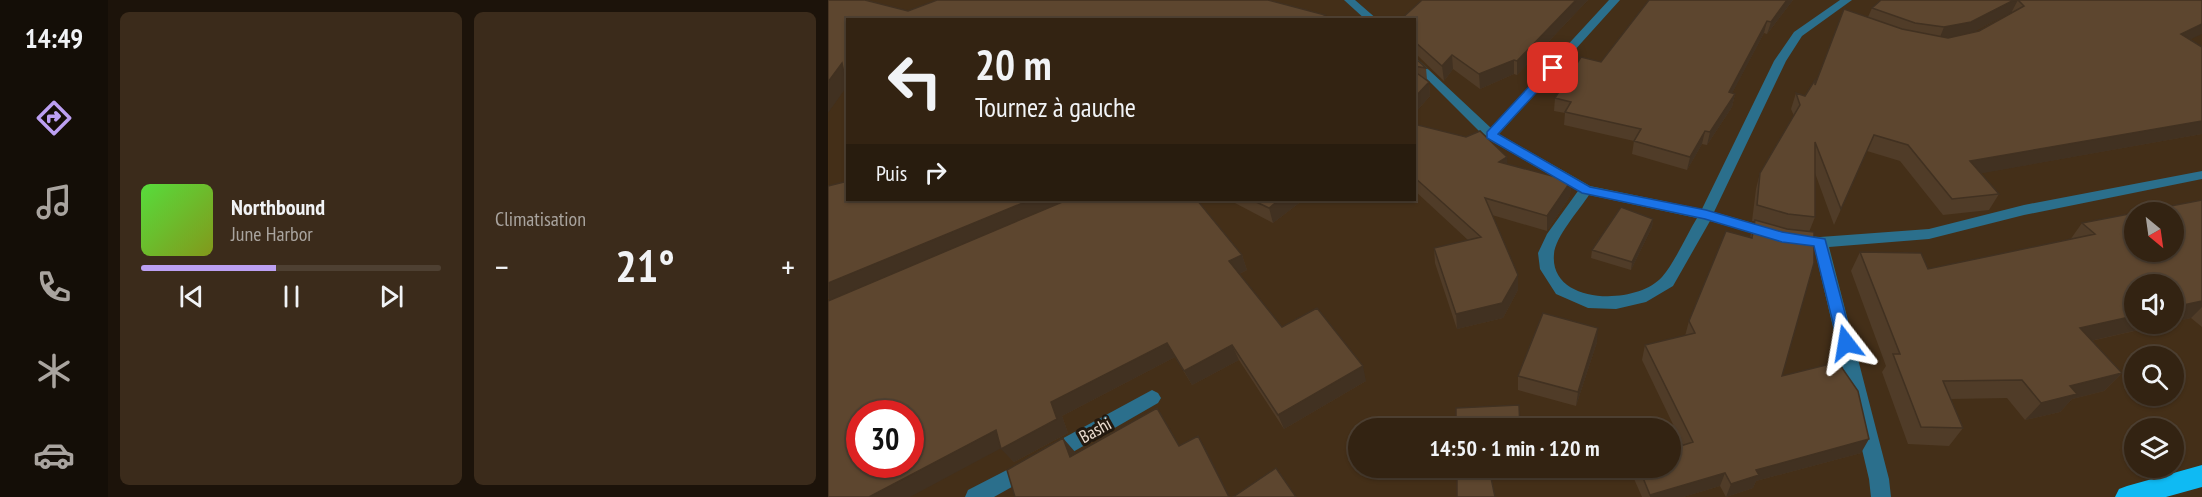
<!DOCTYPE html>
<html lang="fr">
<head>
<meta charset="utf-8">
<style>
  body { margin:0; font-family:"PT Sans Narrow",sans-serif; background:#3b2b1b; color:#f1f3f6; height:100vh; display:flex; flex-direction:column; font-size:22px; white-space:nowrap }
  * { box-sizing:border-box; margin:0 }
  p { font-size:20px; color:#a9a49f }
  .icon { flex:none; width:33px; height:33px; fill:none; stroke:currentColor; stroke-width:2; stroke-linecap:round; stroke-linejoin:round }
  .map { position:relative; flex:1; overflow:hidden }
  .side { display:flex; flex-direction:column; gap:12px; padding:12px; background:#1c130a; width:720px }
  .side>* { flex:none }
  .banner { position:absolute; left:18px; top:18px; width:570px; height:183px; border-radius:0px; box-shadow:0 2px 4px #0004,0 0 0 2px #4e4032; background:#332312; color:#f1f3f6; overflow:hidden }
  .needle { width:39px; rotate:151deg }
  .tools { position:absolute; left:1296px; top:202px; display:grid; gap:12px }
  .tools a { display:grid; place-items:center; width:60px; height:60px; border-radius:50%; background:#332312; box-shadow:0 2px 4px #0004,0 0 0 2px #4e4032; font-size:30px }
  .speed { position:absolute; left:18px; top:400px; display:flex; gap:12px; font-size:30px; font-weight:700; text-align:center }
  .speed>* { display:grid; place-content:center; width:78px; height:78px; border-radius:50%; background:#332312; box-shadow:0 2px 4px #0004,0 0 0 2px #4e4032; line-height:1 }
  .speed .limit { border:9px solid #d22; background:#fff; color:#111 }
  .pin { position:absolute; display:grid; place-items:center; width:51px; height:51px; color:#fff; margin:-26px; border-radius:12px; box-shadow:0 3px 9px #0006 }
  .me { position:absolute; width:66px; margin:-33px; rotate:346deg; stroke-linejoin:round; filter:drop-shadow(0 0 4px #0008) }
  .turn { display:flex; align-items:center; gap:21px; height:126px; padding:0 30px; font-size:27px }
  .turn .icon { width:78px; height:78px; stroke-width:2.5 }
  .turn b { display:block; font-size:42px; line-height:51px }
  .then { display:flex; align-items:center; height:57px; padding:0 30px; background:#0003; gap:12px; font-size:22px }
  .big { font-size:45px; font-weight:600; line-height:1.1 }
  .side .card { flex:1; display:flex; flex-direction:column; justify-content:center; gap:9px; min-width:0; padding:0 21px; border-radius:9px; background:#3b2b1b }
  .song { display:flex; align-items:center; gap:18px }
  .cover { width:72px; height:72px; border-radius:9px; background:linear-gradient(135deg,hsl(110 70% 55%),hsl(70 70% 35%)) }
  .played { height:6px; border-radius:3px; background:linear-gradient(90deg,#bca0f2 45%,#4e4032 45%) }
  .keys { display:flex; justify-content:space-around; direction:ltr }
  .heat { display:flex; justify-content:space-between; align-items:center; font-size:33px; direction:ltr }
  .side .tiles { flex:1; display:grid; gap:12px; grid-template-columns:repeat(2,1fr) }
  .trip { position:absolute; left:520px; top:418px; width:333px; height:60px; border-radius:30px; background:#332312; box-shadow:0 2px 4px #0004,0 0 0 2px #4e4032; font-weight:600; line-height:60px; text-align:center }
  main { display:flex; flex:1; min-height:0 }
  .dock { display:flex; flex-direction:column; width:108px; justify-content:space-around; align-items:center; background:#140e07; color:#a9a49f }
  .dock .icon { width:42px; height:42px }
  .dock .active { color:#bca0f2 }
  .dock b { font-size:27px; color:#f1f3f6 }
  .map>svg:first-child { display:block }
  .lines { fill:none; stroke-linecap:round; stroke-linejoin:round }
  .minor { fill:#2b6f8c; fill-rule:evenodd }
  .highway { fill:#0fbaf3; fill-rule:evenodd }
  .wall { fill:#503c28; fill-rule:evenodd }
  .shaded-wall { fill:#413121 }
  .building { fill:#5d462f; stroke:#413121; stroke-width:1.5; fill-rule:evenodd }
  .route { fill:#1a73e8; stroke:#114b97; stroke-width:1.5 }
  .labels { text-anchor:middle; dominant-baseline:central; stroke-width:6; stroke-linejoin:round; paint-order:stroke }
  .near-street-label { font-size:18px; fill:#eadccf; stroke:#23190f }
</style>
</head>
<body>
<main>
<nav class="dock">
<b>14:49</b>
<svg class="icon active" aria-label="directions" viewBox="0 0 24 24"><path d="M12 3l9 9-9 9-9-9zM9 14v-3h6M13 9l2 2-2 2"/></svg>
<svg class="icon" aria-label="music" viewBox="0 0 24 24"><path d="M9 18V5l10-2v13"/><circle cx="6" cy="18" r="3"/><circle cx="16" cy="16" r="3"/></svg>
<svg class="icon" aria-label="phone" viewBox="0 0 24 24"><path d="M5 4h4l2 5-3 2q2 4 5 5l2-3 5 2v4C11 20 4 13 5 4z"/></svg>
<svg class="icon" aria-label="climate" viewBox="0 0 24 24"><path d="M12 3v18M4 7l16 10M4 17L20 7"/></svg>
<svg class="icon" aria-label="car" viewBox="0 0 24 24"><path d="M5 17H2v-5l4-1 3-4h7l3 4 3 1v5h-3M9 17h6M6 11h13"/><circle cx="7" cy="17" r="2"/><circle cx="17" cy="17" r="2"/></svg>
</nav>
<section class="side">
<div class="tiles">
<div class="card">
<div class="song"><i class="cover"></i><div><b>Northbound</b><p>June Harbor</p></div></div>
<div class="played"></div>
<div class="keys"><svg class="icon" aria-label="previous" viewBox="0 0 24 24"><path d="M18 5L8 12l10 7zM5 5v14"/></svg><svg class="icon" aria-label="pause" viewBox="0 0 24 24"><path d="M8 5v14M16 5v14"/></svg><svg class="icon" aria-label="next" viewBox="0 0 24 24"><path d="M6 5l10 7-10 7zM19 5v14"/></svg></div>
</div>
<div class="card"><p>Climatisation</p>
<div class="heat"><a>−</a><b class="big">21°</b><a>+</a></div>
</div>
</div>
</section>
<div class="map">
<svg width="1374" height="497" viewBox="0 0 1374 497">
  <rect width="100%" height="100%" fill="#442f18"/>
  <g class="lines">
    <!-- minor -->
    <path class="minor" d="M 516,0 L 527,0 L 550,20 L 538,20 Z
      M 781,0 L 792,0 L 671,134 L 762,186 L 874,209 L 946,61 L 966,32 L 1012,0 L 1024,0 L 974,36 L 958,61 L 886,212 L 949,230 L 951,234 L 949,238 L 944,239 L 882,221 L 845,286 L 818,302 L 788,309 L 760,308 L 728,294 L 712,269 L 710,253 L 719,234 L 750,191 L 658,138 L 586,66 L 586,56 L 663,128 ZM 761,195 L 869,218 C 858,236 847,262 834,277 C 808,306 721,305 726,254 C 727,237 752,209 761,195 Z
      M 1374,171 L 1374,179 L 1196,215 L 1101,239 L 1001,247 L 1061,479 L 1063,497 L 1043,497 L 1041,479 L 986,247 L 962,243 L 960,239 L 962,235 L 992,237 L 1101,229 L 1196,205 Z
      M 324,390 L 330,393 L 333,398 L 330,403 L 231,460 L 224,463 L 217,460 L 215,454 L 217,448 Z
      M 198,460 L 205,463 L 208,469 L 205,475 L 166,497 L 137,497 L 140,490 Z"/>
    <!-- highway -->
    <path class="highway" d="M 1374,465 L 1374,487 L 1338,497 L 1287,497 L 1291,489 L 1299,486 Z"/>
  </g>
  <!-- wall -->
  <path class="wall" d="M 594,0 L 760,0 L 689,75 L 686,74 L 652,89 L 625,69 L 616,81 L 588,54 L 586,55 L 586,20 Z
    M 821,0 L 965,0 L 939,34 L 936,33 L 904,93 L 907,94 L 904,107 L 879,145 L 874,144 L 859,170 L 804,154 L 806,141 L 736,125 L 737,113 L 726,111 L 727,98 L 773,62 Z
    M 1053,0 L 1374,0 L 1363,40 L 1374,47 L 1374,134 L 1153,173 L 1171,194 L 1161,210 L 1115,215 L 1072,161 L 1039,151 L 1006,225 L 987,173 L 987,217 L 981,232 L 954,376 L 1033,453 L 928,481 L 925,488 L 898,497 L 892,486 L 855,497 L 814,497 L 803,472 L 804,468 L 843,468 L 855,445 L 814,360 L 817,345 L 857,336 L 861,321 L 922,238 L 926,221 L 924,221 L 928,189 L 932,173 L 966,116 L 963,109 L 968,93 L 977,96 L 1040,17 L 1044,8 ZM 1179,15 L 1151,31 L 1143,33 L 1176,16 Z
    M 586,57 L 598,68 L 599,80 L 601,82 L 602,96 L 586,114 Z
    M 586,116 L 588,124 L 680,164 L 743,181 L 742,196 L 719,231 L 664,215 L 690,290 L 675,318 L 629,329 L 607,263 L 606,248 L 640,240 L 586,190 Z
    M 0,186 L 414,255 L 419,270 L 411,274 L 454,327 L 538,381 L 456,429 L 411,360 L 364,385 L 347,357 L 234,416 L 240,433 L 186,462 L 173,448 L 0,298 Z
    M 406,200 L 475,200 L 445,223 L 407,203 Z
    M 1374,200 L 1374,327 L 1363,318 L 1263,341 L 1294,373 L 1276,391 L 1244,399 L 1232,412 L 1197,420 L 1179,398 L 1123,399 L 1135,428 L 1121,446 L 1080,444 L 1054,372 L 1058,366 L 1023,271 L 1032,252 L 1100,269 L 1242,240 L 1254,223 Z
    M 825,219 L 824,227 L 803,270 L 763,258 L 764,250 Z
    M 769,342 L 748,406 L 690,390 L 690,376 Z"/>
  <!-- shaded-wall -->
  <path class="shaded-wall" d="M 748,0 L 760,0 L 689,75 L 689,61 Z
    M 959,0 L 965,0 L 939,34 L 943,22 Z
    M 1190,0 L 1182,15 L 1176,16 L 1136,37 L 1110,42 L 1116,27 L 1184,1 Z
    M 497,15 L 498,20 L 491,20 Z
    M 939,21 L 936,33 L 898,105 L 901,92 Z
    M 1374,24 L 1374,34 L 1342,49 L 1353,34 Z
    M 624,55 L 625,69 L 616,81 L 614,66 Z
    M 686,60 L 686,74 L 652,89 L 651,74 Z
    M 14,63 L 20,85 L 0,113 L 0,82 Z
    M 601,82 L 602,96 L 586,114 L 586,98 Z
    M 907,94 L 904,107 L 879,145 L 882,132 Z
    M 1374,121 L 1374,134 L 1133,177 L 1142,161 Z
    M 877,131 L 874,144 L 859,170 L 862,157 Z
    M 679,157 L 680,172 L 671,162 Z
    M 743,181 L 742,196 L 719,231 L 719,216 Z
    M 202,200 L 246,200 L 5,303 L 0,298 L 0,283 Z
    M 451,200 L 475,200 L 445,223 L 441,208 Z
    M 825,219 L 824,227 L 803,270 L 804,262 Z
    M 414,255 L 419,270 L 407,276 L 401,261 Z
    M 690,275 L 690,290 L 675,318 L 629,329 L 628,314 Z
    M 1374,301 L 1374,307 L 1363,318 L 1346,322 L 1346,307 Z
    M 1306,316 L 1306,324 L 1336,324 L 1236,347 L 1252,328 Z
    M 770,328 L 769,342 L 748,406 L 750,392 Z
    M 339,343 L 347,357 L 234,416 L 240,433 L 186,462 L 173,449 L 223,402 Z
    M 404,345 L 411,360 L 364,385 L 356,371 Z
    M 535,366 L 538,381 L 456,429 L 450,415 Z
    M 1294,373 L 1276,391 L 1244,399 L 1232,412 L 1197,420 L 1213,403 L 1242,386 Z
    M 168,430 L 181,444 L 82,497 L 41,497 Z
    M 370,436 L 379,451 L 402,497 L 401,497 Z
    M 235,438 L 248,453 L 255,471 L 242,457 Z
    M 1041,439 L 1033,453 L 928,481 L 925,488 L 898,497 L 903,484 L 928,470 Z
    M 897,473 L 892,486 L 855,497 L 822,497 L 822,495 Z"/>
  <!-- building -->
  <path class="building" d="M 0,0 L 37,0 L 80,11 L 109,0 L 440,0 L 497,15 L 491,20 L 20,20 L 19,89 L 14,63 L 0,82 Z
    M 594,0 L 748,0 L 689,61 L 686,60 L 651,74 L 624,55 L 614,66 L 586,41 L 586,20 L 572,20 Z
    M 821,0 L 959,0 L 943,22 L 939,21 L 901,92 L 907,94 L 882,132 L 877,131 L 862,157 L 806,141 L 813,129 L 737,112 L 743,102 L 727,98 L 753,57 L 773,62 Z
    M 1053,0 L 1374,0 L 1374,24 L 1353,34 L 1374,47 L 1374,121 L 1142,161 L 1171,194 L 1124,199 L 1080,145 L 1046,135 L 1013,209 L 987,142 L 987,217 L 960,214 L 929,205 L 932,173 L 972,105 L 968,93 L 977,96 L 987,80 L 987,85 L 1016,9 L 1074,29 L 1120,38 L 1151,31 L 1196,6 L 1190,0 L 1184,1 L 1143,22 L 1116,27 L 1087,23 L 1044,8 Z
    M 586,57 L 598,68 L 586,66 Z
    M 586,71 L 601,82 L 586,98 Z
    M 586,124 L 638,137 L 652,131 L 679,157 L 671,162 L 743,181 L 719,216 L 657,198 L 690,275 L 674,303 L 628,314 L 606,248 L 653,237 L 586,177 Z
    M 20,181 L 20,200 L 202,200 L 0,283 L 0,186 Z
    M 239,200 L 369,200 L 414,255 L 401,261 L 454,327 L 489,308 L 535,366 L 450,415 L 404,345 L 356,371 L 339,343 L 223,402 L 229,419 L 173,449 L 168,430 L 41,497 L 0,497 L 0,301 ZM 32,414 L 82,414 L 82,465 L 32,465 Z
    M 424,200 L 451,200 L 441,208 Z
    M 1374,200 L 1374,301 L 1346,307 L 1346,285 L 1306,285 L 1306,316 L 1252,328 L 1294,373 L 1242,386 L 1249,394 L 1213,403 L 1194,380 L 1115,381 L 1135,428 L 1093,427 L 1065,354 L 1072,354 L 1032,252 L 1093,253 L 1100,269 L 1267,234 L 1254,223 ZM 1306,213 L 1346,213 L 1346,252 L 1306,252 Z
    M 793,207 L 825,219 L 804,262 L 764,250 Z
    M 927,220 L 959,229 L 986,232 L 986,263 L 954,376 L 1010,362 L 1030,391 L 1041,439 L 928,470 L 931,475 L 903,484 L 897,473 L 822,495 L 811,468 L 843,468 L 843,449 L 865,442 L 817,345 L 867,333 L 861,321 L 898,231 L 924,238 Z
    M 715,313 L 770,328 L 750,392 L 690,376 Z
    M 691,405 L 692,429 L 628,429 L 628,408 Z
    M 329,408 L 351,446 L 370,436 L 401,497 L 187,497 L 179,470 L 235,438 L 242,457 Z
    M 448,468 L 468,497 L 405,497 Z
    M 629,468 L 661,468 L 667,497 L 629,497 Z"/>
  <!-- route -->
  <path class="route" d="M 725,64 L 729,65 L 729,70 L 670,134 L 762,187 L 878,210 L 954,232 L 997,239 L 1025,343 L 1023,347 L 1018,349 L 1012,347 L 1010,343 L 986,246 L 954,242 L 877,219 L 754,193 L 659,138 L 659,132 L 721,65 Z"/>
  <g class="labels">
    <!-- near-street labels -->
    <g class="near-street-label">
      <text transform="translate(267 430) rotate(-29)">Bashi</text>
    </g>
  </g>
</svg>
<div class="tools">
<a><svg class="needle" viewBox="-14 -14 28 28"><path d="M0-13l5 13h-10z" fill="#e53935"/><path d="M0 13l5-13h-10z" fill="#a9a49f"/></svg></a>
<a><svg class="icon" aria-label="sound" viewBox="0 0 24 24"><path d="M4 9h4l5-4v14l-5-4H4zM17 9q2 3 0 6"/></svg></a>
<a><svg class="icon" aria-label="search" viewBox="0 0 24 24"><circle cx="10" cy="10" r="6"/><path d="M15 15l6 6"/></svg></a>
<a><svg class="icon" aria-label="layers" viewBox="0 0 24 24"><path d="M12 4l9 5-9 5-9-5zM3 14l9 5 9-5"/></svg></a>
</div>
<div class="speed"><div class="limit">30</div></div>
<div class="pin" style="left:725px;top:68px;background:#d93025"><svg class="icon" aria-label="arrive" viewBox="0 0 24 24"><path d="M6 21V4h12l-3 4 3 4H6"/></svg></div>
<svg class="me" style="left:1018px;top:343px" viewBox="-20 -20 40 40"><path d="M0-17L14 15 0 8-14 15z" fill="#1a73e8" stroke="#fff" stroke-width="4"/></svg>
<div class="trip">14:50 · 1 min · 120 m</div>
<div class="banner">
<div class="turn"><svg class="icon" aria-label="left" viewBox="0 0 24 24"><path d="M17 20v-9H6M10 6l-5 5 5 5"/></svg><div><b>20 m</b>Tournez à gauche</div></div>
<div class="then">Puis<svg class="icon" aria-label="right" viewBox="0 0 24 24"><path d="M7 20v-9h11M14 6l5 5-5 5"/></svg></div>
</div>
</div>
</main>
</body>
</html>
